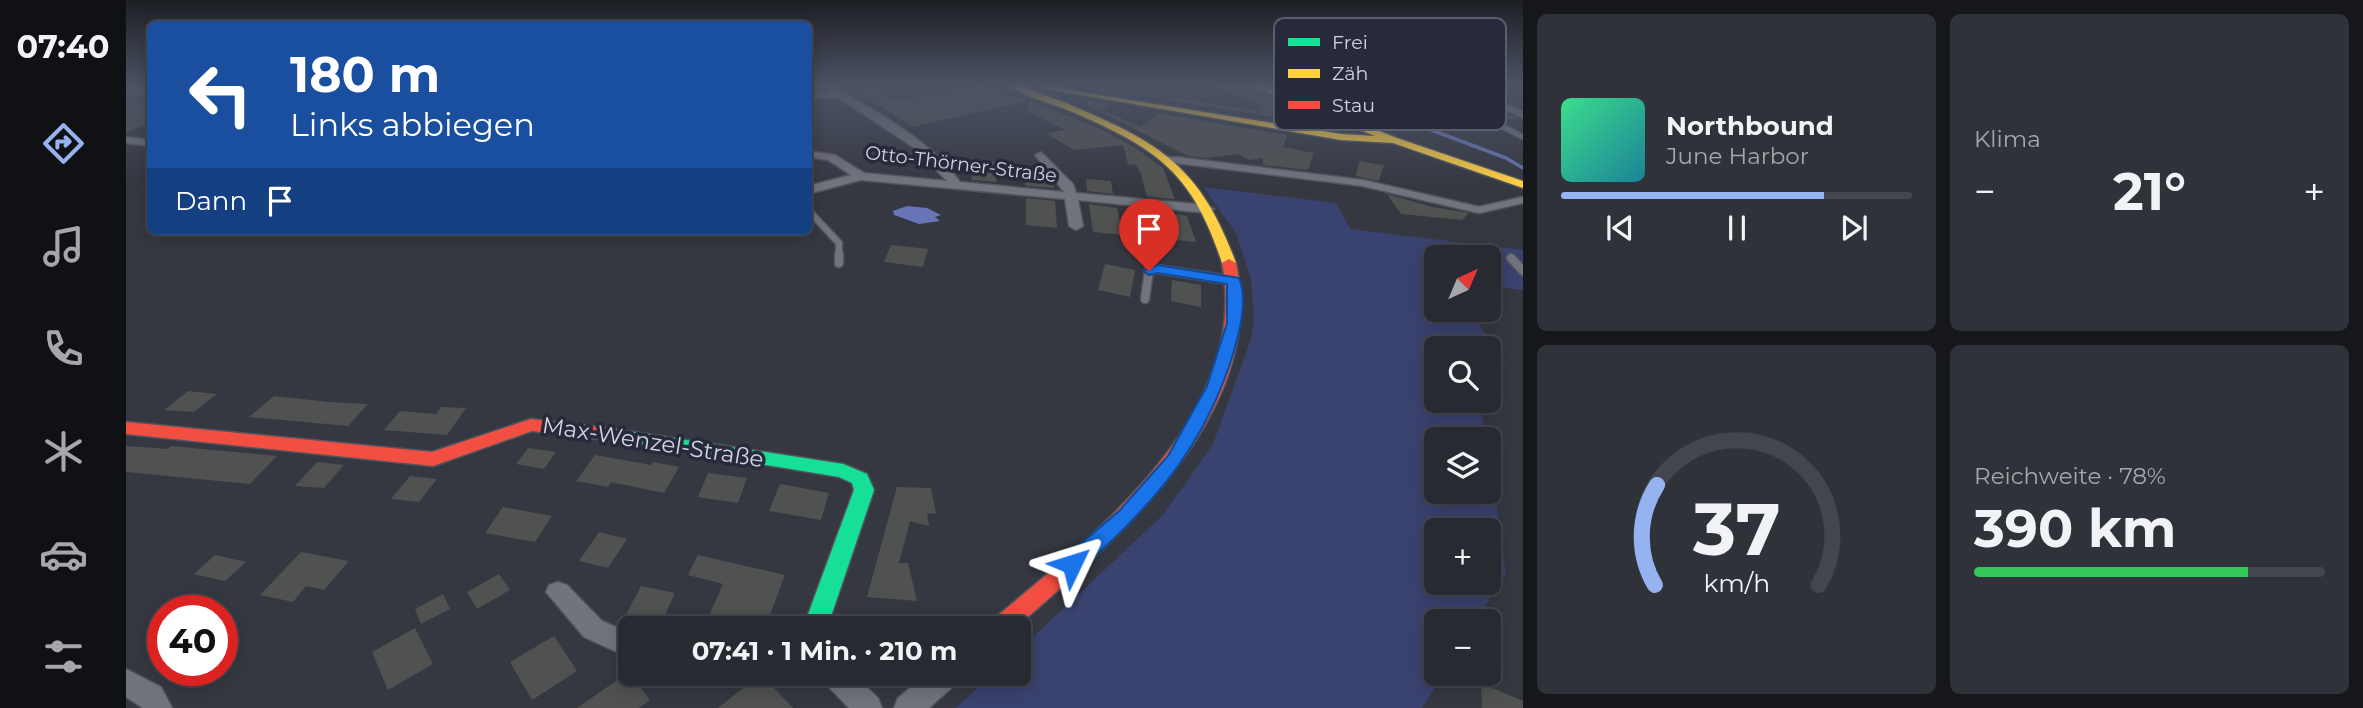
<!DOCTYPE html>
<html lang="de">
<head>
<meta charset="utf-8">
<style>
  body { margin:0; font-family:Montserrat,sans-serif; background:#303239; color:#f1f3f6; height:100vh; display:flex; flex-direction:column; font-size:26px; white-space:nowrap }
  * { box-sizing:border-box; margin:0 }
  p { font-size:23px; color:#a5a7ab }
  .icon { flex:none; width:38px; height:38px; fill:none; stroke:currentColor; stroke-width:2; stroke-linecap:round; stroke-linejoin:round }
  .map { position:relative; flex:1; overflow:hidden }
  .drawer { display:flex; flex-direction:column; gap:14px; padding:14px; background:#16171b; width:840px }
  .drawer>* { flex:none }
  .guide { position:absolute; left:21px; top:21px; width:665px; height:214px; border-radius:10px; box-shadow:0 4px 18px #0003,0 0 0 2px #44464d; background:#1a4fa0; color:#fff; overflow:hidden }
  .needle { width:46px; rotate:44deg }
  .fabs { position:absolute; left:1298px; top:245px; display:grid; gap:14px }
  .fabs a { display:grid; place-items:center; width:77px; height:77px; border-radius:10px; background:#282a31; box-shadow:0 4px 18px #0003,0 0 0 2px #44464d; font-size:35px }
  .speed { position:absolute; left:21px; top:595px; display:flex; gap:14px; font-size:35px; font-weight:700; text-align:center }
  .speed>* { display:grid; place-content:center; width:91px; height:91px; border-radius:50%; background:#282a31; box-shadow:0 4px 18px #0003,0 0 0 2px #44464d; line-height:1 }
  .speed .limit { border:10px solid #d22; background:#fff; color:#111 }
  .pin { position:absolute; display:grid; place-items:center; width:60px; height:60px; color:#fff; margin:-72px -30px; border-radius:50% 50% 50% 0; rotate:-45deg; box-shadow:0 0 7px #0007 }
  .pin .icon { rotate:45deg }
  .me { position:absolute; width:77px; margin:-38px; rotate:49deg; stroke-linejoin:round; filter:drop-shadow(0 0 5px #0008) }
  .turn { display:flex; align-items:center; gap:24px; height:147px; padding:0 28px; font-size:32px }
  .turn .icon { width:91px; height:91px; stroke-width:2.5 }
  .turn b { display:block; font-size:49px; line-height:60px }
  .then { display:flex; align-items:center; height:66px; padding:0 28px; background:#0003; gap:14px; font-size:26px }
  .big { font-size:52px; font-weight:700; line-height:1.1 }
  .drawer .widget { flex:1; display:flex; flex-direction:column; justify-content:center; gap:10px; min-width:0; padding:0 24px; border-radius:10px; background:#303239 }
  .drawer .dial { align-items:center; gap:0 }
  .dial svg { height:182px; overflow:visible; fill:none; stroke:#44464d; stroke-width:7; stroke-linecap:round; text-anchor:middle }
  .dial text { fill:#f1f3f6; stroke:none }
  .song { display:flex; align-items:center; gap:21px }
  .cover { width:84px; height:84px; border-radius:10px; background:linear-gradient(135deg,hsl(150 70% 55%),hsl(190 70% 35%)) }
  .played { height:7px; border-radius:4px; background:linear-gradient(90deg,#95b2f1 75%,#44464d 75%) }
  .keys { display:flex; justify-content:space-around; direction:ltr }
  .heat { display:flex; justify-content:space-between; align-items:center; font-size:38px; direction:ltr }
  .charge { height:10px; border-radius:5px; background:linear-gradient(90deg,#34c759 78%,#44464d 0) }
  .drawer .tiles { flex:1; display:grid; gap:14px; grid-template-columns:repeat(2,1fr) }
  .trip { position:absolute; left:492px; top:616px; width:413px; height:70px; border-radius:10px; background:#282a31; box-shadow:0 4px 18px #0003,0 0 0 2px #44464d; font-weight:700; line-height:70px; text-align:center }
  main { display:flex; flex:1; min-height:0 }
  .tabs { display:flex; flex-direction:column; width:126px; justify-content:space-around; align-items:center; background:#101114; color:#a5a7ab }
  .tabs .icon { width:49px; height:49px }
  .tabs .selected { color:#95b2f1 }
  .tabs b { font-size:32px; color:#f1f3f6 }
  .map>svg:first-child { display:block }
  .green { fill:#3a426f; fill-rule:evenodd }
  .water { fill:#6774b5 }
  .lines { fill:none; stroke-linecap:round; stroke-linejoin:round }
  .stream { stroke:#6774b5; stroke-width:3.5 }
  .building { fill:#505151 }
  .lane-far2-casing { stroke:#51545c; stroke-width:7 }
  .lane-far1-casing { stroke:#51545c; stroke-width:9 }
  .lane-casing { stroke:#51545c; stroke-width:11 }
  .street-casing { stroke:#51545c; stroke-width:3 }
  .fast-casing { stroke:#51545c; stroke-width:3 }
  .slow-casing { stroke:#51545c; stroke-width:3 }
  .jam-casing { stroke:#51545c; stroke-width:3 }
  .lane-far2 { stroke:#72747d; stroke-width:5 }
  .lane-far1 { stroke:#72747d; stroke-width:6 }
  .lane { stroke:#72747d; stroke-width:8 }
  .street { fill:#72747d; fill-rule:evenodd }
  .fast { fill:#16e098; fill-rule:evenodd }
  .slow { fill:#ffcf43; fill-rule:evenodd }
  .jam { fill:#f24e42; fill-rule:evenodd }
  .route { fill:#1a73e8; stroke:#114b97; stroke-width:2 }
  .labels { text-anchor:middle; dominant-baseline:central; stroke-width:7; stroke-linejoin:round; paint-order:stroke }
  .far-street-label { font-size:19px; fill:#d1d4df; stroke:#262a3b }
  .street-label { font-size:23px; fill:#d1d4df; stroke:#262a3b }
  .key { fill:#262a3b; stroke:#595d6c; stroke-width:2 }
  .key-label { font-size:19px; fill:#d1d4df }
</style>
</head>
<body>
<main>
<nav class="tabs">
<b>07:40</b>
<svg class="icon selected" aria-label="directions" viewBox="0 0 24 24"><path d="M12 3l9 9-9 9-9-9zM9 14v-3h6M13 9l2 2-2 2"/></svg>
<svg class="icon" aria-label="music" viewBox="0 0 24 24"><path d="M9 18V5l10-2v13"/><circle cx="6" cy="18" r="3"/><circle cx="16" cy="16" r="3"/></svg>
<svg class="icon" aria-label="phone" viewBox="0 0 24 24"><path d="M5 4h4l2 5-3 2q2 4 5 5l2-3 5 2v4C11 20 4 13 5 4z"/></svg>
<svg class="icon" aria-label="climate" viewBox="0 0 24 24"><path d="M12 3v18M4 7l16 10M4 17L20 7"/></svg>
<svg class="icon" aria-label="car" viewBox="0 0 24 24"><path d="M5 17H2v-5l4-1 3-4h7l3 4 3 1v5h-3M9 17h6M6 11h13"/><circle cx="7" cy="17" r="2"/><circle cx="17" cy="17" r="2"/></svg>
<svg class="icon" aria-label="filters" viewBox="0 0 24 24"><path d="M4 7h16M4 17h16"/><circle cx="9" cy="7" r="2"/><circle cx="15" cy="17" r="2"/></svg>
</nav>
<div class="map">
<svg width="1397" height="708" viewBox="0 0 1397 708">
  <rect width="100%" height="100%" fill="#353841"/>
  <!-- green -->
  <path class="green" d="M 1302,109 L 1325,109 L 1366,132 L 1341,131 Z
    M 1077,187 L 1210,203 L 1224,229 L 1397,250 L 1397,290 L 1363,286 L 1363,257 L 1311,257 L 1311,310 L 1343,310 L 1379,361 L 1363,358 L 1363,348 L 1311,348 L 1311,401 L 1353,401 L 1361,439 L 1311,439 L 1311,492 L 1363,492 L 1363,455 L 1380,573 L 1350,621 L 1311,621 L 1311,674 L 1317,674 L 1296,708 L 830,708 L 867,674 L 892,674 L 893,650 L 1037,515 L 1087,444 L 1125,339 L 1128,320 L 1125,279 L 1110,233 ZM 1311,530 L 1363,530 L 1363,583 L 1311,583 Z"/>
  <!-- water -->
  <path class="water" d="M 781,206 L 801,208 L 815,215 L 809,217 L 814,221 L 793,224 L 768,215 L 767,211 Z"/>
  <g class="lines">
    <!-- stream -->
    <path class="stream" d="M 1262,86 L 1273,90 L 1285,114 L 1305,126 L 1303,129 L 1380,158 L 1397,168"/>
  </g>
  <!-- building -->
  <path class="building" d="M 741,86 L 771,101 L 857,86 L 901,101 L 786,127 L 736,94 Z
    M 1088,86 L 1122,86 L 1218,128 L 1191,124 L 1168,115 L 1166,120 L 1042,100 L 1045,97 L 1133,111 L 1135,105 Z
    M 1147,86 L 1174,86 L 1262,121 L 1246,124 Z
    M 0,96 L 24,100 L 24,123 L 0,132 Z
    M 904,101 L 975,129 L 1013,150 L 1037,168 L 1049,199 L 1021,197 L 1015,174 L 1010,165 L 1002,164 L 997,145 L 948,150 L 920,133 L 940,130 L 900,111 Z
    M 962,101 L 982,104 L 977,110 L 1015,127 L 1032,113 L 1161,135 L 1157,147 L 1188,153 L 1182,170 L 1137,165 L 1137,158 L 1123,160 L 1112,154 L 1081,158 L 1062,156 L 959,104 Z
    M 1340,102 L 1362,105 L 1394,119 L 1374,119 Z
    M 850,160 L 873,162 L 870,182 L 845,180 Z
    M 1233,161 L 1258,165 L 1253,181 L 1230,176 Z
    M 900,168 L 917,169 L 927,182 L 928,188 L 899,186 Z
    M 960,179 L 985,181 L 987,194 L 961,191 Z
    M 1261,194 L 1307,207 L 1343,213 L 1336,220 L 1275,214 Z
    M 900,198 L 929,201 L 931,228 L 900,225 Z
    M 963,204 L 991,208 L 997,235 L 967,232 Z
    M 1033,211 L 1061,216 L 1070,242 L 1040,239 Z
    M 765,245 L 802,249 L 797,267 L 758,262 Z
    M 979,264 L 1009,270 L 1004,297 L 972,290 Z
    M 1046,280 L 1075,285 L 1075,307 L 1045,301 Z
    M 62,391 L 91,394 L 68,412 L 38,410 Z
    M 148,396 L 203,402 L 242,404 L 222,426 L 123,417 Z
    M 315,407 L 340,408 L 321,435 L 258,430 L 274,411 L 310,414 Z
    M 0,446 L 42,449 L 45,446 L 151,456 L 124,484 L 0,472 Z
    M 402,448 L 430,452 L 418,469 L 390,464 Z
    M 469,455 L 525,465 L 527,462 L 553,467 L 538,493 L 485,482 L 482,487 L 450,481 Z
    M 191,462 L 218,465 L 198,488 L 169,486 Z
    M 582,473 L 621,478 L 612,503 L 572,497 Z
    M 284,476 L 311,479 L 293,502 L 265,499 Z
    M 654,484 L 703,493 L 695,520 L 643,511 Z
    M 771,487 L 805,488 L 810,514 L 801,513 L 803,526 L 784,521 L 773,563 L 782,563 L 791,601 L 741,597 Z
    M 377,507 L 426,516 L 409,542 L 359,533 Z
    M 473,532 L 501,539 L 482,568 L 453,561 Z
    M 175,552 L 223,561 L 198,590 L 180,586 L 167,602 L 134,595 Z
    M 89,555 L 120,562 L 99,581 L 68,574 Z
    M 572,555 L 659,575 L 639,628 L 583,616 L 597,584 L 562,575 Z
    M 373,574 L 384,590 L 351,609 L 341,592 Z
    M 515,586 L 549,593 L 533,628 L 497,620 Z
    M 317,594 L 324,609 L 295,624 L 289,609 Z
    M 289,628 L 307,664 L 262,690 L 246,652 Z
    M 428,636 L 451,671 L 406,700 L 384,662 Z
    M 503,672 L 524,700 L 513,708 L 451,708 Z
    M 635,674 L 667,708 L 592,708 Z
    M 1355,683 L 1397,701 L 1397,708 L 1356,708 Z"/>
  <g class="lines">
    <defs>
      <path id="lane-far2" d="M 1306,93 L 1367,100
        M 1338,107 L 1397,137
        M 1041,159 L 1064,162"/>
      <path id="lane-far1" d="M 1050,160 L 1237,183 L 1353,210 L 1397,200
        M 682,210 L 713,243 L 713,256"/>
      <path id="lane" d="M 713,254 L 713,263
        M 1385,258 L 1397,271
        M 1019,299 L 1023,271 L 1031,269 L 1103,280"/>
      <path id="street" d="M 696,86 L 707,86 C 751,113 803,138 834,182 L 938,192 L 909,155 L 915,152 L 947,184 L 950,193 L 1081,205 L 1088,209 L 1081,213 L 952,200 L 957,226 L 950,230 L 943,226 L 939,199 L 735,180 L 682,194 L 682,186 L 725,175 L 702,160 L 682,157 L 682,151 L 709,155 L 738,173 L 821,181 L 787,147 L 713,98 L 682,97 L 682,91 L 704,92 Z
        M 1328,86 L 1340,86 L 1397,111 L 1397,118 Z
        M 0,87 L 24,91 L 24,97 L 0,93 Z
        M 0,137 L 24,140 L 24,146 L 0,143 Z
        M 432,582 L 441,585 L 476,621 L 504,633 L 504,658 L 458,637 L 420,592 L 423,585 Z
        M 0,669 L 35,687 L 46,708 L 17,708 L 0,697 Z
        M 695,674 L 727,674 L 752,698 L 756,708 L 723,708 L 699,683 Z
        M 801,674 L 835,674 L 831,683 L 803,708 L 768,708 L 772,698 Z"/>
      <path id="fast" d="M 488,429 L 717,464 L 741,474 L 748,490 L 701,628 L 677,628 L 728,490 L 726,483 L 713,477 L 482,439 L 479,435 L 482,431 Z"/>
      <path id="slow" d="M 885,86 L 895,86 C 908,92 922,96 935,101 C 1030,141 1073,162 1110,263 L 1108,266 L 1103,267 L 1096,263 C 1066,171 1030,148 944,111 C 925,103 900,98 885,86 Z
        M 917,86 L 1215,134 L 1249,136 L 1126,86 L 1137,86 L 1271,138 L 1397,181 L 1397,188 L 1267,143 L 1215,140 L 920,89 Z"/>
      <path id="jam" d="M 1103,259 L 1110,263 C 1143,413 989,541 889,628 L 861,628 L 865,621 C 967,536 1126,415 1096,263 Z
        M 405,419 L 488,429 L 494,431 L 497,435 L 494,439 L 488,441 L 406,431 L 307,466 L 0,434 L 0,422 L 306,452 Z"/>
    </defs>
    <!-- lane-far2 casing -->
    <use href="#lane-far2" class="lane-far2-casing"/>
    <!-- lane-far1 casing -->
    <use href="#lane-far1" class="lane-far1-casing"/>
    <!-- lane casing -->
    <use href="#lane" class="lane-casing"/>
    <!-- street casing -->
    <use href="#street" class="street-casing"/>
    <!-- fast casing -->
    <use href="#fast" class="fast-casing"/>
    <!-- slow casing -->
    <use href="#slow" class="slow-casing"/>
    <!-- jam casing -->
    <use href="#jam" class="jam-casing"/>
    <!-- lane-far2 -->
    <use href="#lane-far2" class="lane-far2"/>
    <!-- lane-far1 -->
    <use href="#lane-far1" class="lane-far1"/>
    <!-- lane -->
    <use href="#lane" class="lane"/>
    <!-- street -->
    <use href="#street" class="street"/>
    <!-- fast -->
    <use href="#fast" class="fast"/>
    <!-- slow -->
    <use href="#slow" class="slow"/>
    <!-- jam -->
    <use href="#jam" class="jam"/>
  </g>
  <!-- sky -->
  <linearGradient id="sky" x2="0" y2="1"><stop stop-color="#1d1f24"/><stop offset="0.46" stop-color="#4b5365"/><stop offset="1" stop-color="#4b5365" stop-opacity="0"/></linearGradient>
  <rect width="1397" height="185" fill="url(#sky)"/>
  <!-- route -->
  <path class="route" d="M 1031,265 L 1113,278 C 1122,299 1114,329 1108,351 C 1079,447 1027,505 954,570 L 946,573 L 938,570 L 935,564 L 938,558 L 993,511 L 1042,456 L 1081,386 L 1101,323 L 1101,284 L 1032,273 L 1023,275 L 1017,271 Z"/>
  <g class="labels">
    <!-- far-street labels -->
    <g class="far-street-label">
      <text transform="translate(835 164) rotate(7)">Otto-Thörner-Straße</text>
    </g>
    <!-- street labels -->
    <g class="street-label">
      <text transform="translate(527 442) rotate(9)">Max-Wenzel-Straße</text>
    </g>
  </g>
  <!-- legend -->
  <rect x="1148" y="18" width="232" height="112" rx="10" class="key"/>
  <rect x="1162" y="38" width="32" height="8" fill="#16e098"/>
  <rect x="1162" y="69" width="32" height="9" fill="#ffcf43"/>
  <rect x="1162" y="101" width="32" height="8" fill="#f24e42"/>
  <g class="key-label">
    <text x="1206" y="49">Frei</text>
    <text x="1206" y="80">Zäh</text>
    <text x="1206" y="112">Stau</text>
  </g>
</svg>
<div class="fabs">
<a><svg class="needle" viewBox="-14 -14 28 28"><path d="M0-13l5 13h-10z" fill="#e53935"/><path d="M0 13l5-13h-10z" fill="#a5a7ab"/></svg></a>
<a><svg class="icon" aria-label="search" viewBox="0 0 24 24"><circle cx="10" cy="10" r="6"/><path d="M15 15l6 6"/></svg></a>
<a><svg class="icon" aria-label="layers" viewBox="0 0 24 24"><path d="M12 4l9 5-9 5-9-5zM3 14l9 5 9-5"/></svg></a>
<a>+</a>
<a>−</a>
</div>
<div class="speed"><div class="limit">40</div></div>
<div class="pin" style="left:1023px;top:271px;background:#d93025"><svg class="icon" aria-label="arrive" viewBox="0 0 24 24"><path d="M6 21V4h12l-3 4 3 4H6"/></svg></div>
<svg class="me" style="left:946px;top:564px" viewBox="-20 -20 40 40"><path d="M0-17L14 15 0 8-14 15z" fill="#1a73e8" stroke="#fff" stroke-width="4"/></svg>
<div class="trip">07:41 · 1 Min. · 210 m</div>
<div class="guide">
<div class="turn"><svg class="icon" aria-label="left" viewBox="0 0 24 24"><path d="M17 20v-9H6M10 6l-5 5 5 5"/></svg><div><b>180 m</b>Links abbiegen</div></div>
<div class="then">Dann<svg class="icon" aria-label="arrive" viewBox="0 0 24 24"><path d="M6 21V4h12l-3 4 3 4H6"/></svg></div>
</div>
</div>
<section class="drawer">
<div class="tiles">
<div class="widget">
<div class="song"><i class="cover"></i><div><b>Northbound</b><p>June Harbor</p></div></div>
<div class="played"></div>
<div class="keys"><svg class="icon" aria-label="previous" viewBox="0 0 24 24"><path d="M18 5L8 12l10 7zM5 5v14"/></svg><svg class="icon" aria-label="pause" viewBox="0 0 24 24"><path d="M8 5v14M16 5v14"/></svg><svg class="icon" aria-label="next" viewBox="0 0 24 24"><path d="M6 5l10 7-10 7zM19 5v14"/></svg></div>
</div>
<div class="widget"><p>Klima</p>
<div class="heat"><a>−</a><b class="big">21°</b><a>+</a></div>
</div>
<div class="widget dial"><svg viewBox="0 0 100 80">
<path d="M14 69A42 42 0 1 1 86 69"/>
<path d="M14 69A42 42 0 0 1 15 25" stroke="#95b2f1"/>
<text x="50" y="56" font-size="32" font-weight="700">37</text>
<text x="50" y="72" font-size="11">km/h</text>
</svg></div>
<div class="widget"><p>Reichweite · 78%</p><b class="big">390 km</b><div class="charge"></div></div>
</div>
</section>
</main>
</body>
</html>
